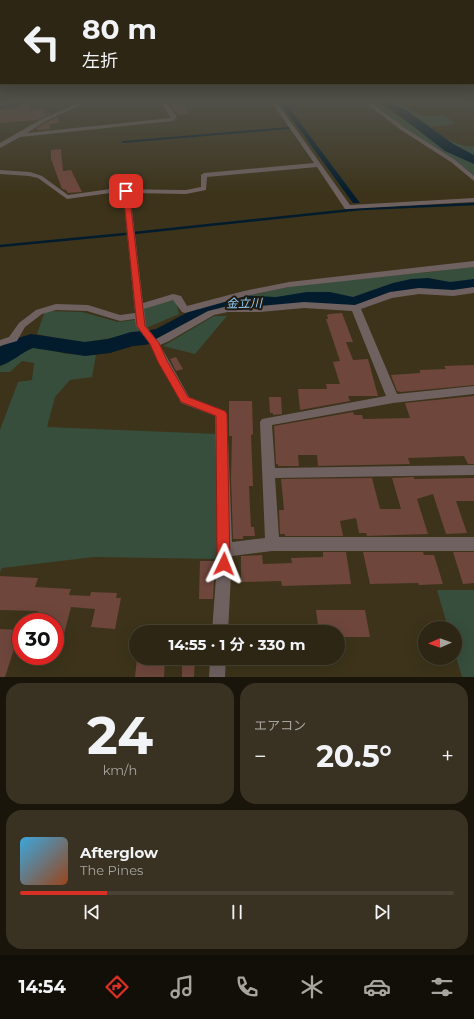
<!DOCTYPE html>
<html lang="ja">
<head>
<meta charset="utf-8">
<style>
  body { margin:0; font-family:Montserrat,"Noto Sans JP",sans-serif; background:#393222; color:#f1f3f6; height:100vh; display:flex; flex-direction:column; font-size:15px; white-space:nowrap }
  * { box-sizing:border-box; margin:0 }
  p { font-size:13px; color:#a7a5a0 }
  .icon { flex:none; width:22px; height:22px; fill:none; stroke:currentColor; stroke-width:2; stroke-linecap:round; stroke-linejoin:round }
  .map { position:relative; height:677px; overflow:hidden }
  .drawer { display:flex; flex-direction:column; gap:6px; padding:6px; background:#19150b; flex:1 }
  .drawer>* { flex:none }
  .banner { position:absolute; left:0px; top:0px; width:474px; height:84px; box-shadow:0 4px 16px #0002,0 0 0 1px #484334; background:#2d2614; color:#f1f3f6; overflow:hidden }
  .needle { width:26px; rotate:268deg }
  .fabs { position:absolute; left:418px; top:621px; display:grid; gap:8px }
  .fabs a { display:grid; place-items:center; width:44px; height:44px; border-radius:50%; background:#2d2614; box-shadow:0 4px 16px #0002,0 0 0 1px #484334; font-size:20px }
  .speed { position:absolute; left:12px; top:613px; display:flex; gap:8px; font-size:20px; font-weight:700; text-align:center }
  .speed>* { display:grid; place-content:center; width:52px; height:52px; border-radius:50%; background:#2d2614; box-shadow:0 4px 16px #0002,0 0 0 1px #484334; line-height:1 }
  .speed .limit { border:6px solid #d22; background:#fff; color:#111 }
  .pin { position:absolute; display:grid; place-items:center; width:34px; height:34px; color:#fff; margin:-17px; border-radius:8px; box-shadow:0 2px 6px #0006 }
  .me { position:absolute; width:44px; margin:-22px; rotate:2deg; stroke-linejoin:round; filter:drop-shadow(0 0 3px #0008) }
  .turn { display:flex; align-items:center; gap:14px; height:84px; padding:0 16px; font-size:18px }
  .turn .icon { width:52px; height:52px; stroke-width:2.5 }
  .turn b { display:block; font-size:28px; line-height:34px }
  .big { font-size:30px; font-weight:700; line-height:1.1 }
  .drawer .card { flex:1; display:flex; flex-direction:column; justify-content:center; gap:6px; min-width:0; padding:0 14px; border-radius:16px; background:#393222 }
  .drawer .dial { align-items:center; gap:0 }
  .dial b { font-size:52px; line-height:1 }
  .song { display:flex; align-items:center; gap:12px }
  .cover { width:48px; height:48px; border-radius:6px; background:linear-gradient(135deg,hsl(200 70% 55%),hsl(20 70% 35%)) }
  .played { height:4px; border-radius:2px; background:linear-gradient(90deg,#d93025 20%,#484334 20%) }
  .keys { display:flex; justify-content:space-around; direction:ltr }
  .heat { display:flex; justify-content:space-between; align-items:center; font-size:22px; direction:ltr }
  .drawer .tiles { flex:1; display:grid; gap:6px; grid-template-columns:1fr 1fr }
  .card:last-child { grid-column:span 2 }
  .trip { position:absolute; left:129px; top:625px; width:216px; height:40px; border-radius:20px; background:#2d2614; box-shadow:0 4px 16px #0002,0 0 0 1px #484334; font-weight:700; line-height:40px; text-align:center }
  .menu { display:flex; height:64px; justify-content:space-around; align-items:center; background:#120f08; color:#a7a5a0 }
  .menu .icon { width:28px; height:28px }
  .menu .active { color:#d93025 }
  .menu b { font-size:18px; color:#f1f3f6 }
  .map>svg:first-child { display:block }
  .green { fill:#374e3c }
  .water { fill:#021c2d }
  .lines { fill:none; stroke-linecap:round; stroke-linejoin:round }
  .stream-far1 { stroke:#021c2d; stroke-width:2 }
  .stream { stroke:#021c2d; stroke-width:2.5 }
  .river { fill:#021c2d; fill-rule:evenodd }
  .building { fill:#6e463c }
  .street { fill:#6f6160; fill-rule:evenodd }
  .route { fill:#d93025; stroke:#8d1f18 }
  .labels { text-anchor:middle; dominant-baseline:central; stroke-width:4; stroke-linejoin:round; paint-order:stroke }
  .water-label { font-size:12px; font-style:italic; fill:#8fccf7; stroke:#1f1b10 }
</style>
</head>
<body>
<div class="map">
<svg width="474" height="677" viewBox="0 0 474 677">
  <rect width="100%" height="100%" fill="#3c331a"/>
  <!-- green -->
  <path class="green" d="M 366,100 L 374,100 L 449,150 L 474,162 L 474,177 Z
    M 383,100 L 394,100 L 422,116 L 441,115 L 453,121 L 454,124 L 431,127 C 442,137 459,148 474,146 L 474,157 L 451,146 L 394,106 Z
    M 474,266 L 474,282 L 449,285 L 429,282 L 400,283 L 352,300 L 312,295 L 264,301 L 237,298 L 303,284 L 430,272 Z
    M 171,300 L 176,301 L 179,314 L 130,335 L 80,343 L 37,334 L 45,311 L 82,312 L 118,322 L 142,319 L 143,309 Z
    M 214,316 L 227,316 L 195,354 L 163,346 Z
    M 27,347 L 41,347 L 66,354 L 96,355 L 92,377 L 70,380 L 55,397 L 47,427 L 217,434 L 219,559 L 94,557 L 2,568 L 0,572 L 0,430 L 18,382 L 32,380 L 34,363 L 22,361 L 10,372 L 0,372 L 0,363 L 10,359 Z
    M 437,590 L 474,590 L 474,677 L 462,677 L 455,653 L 455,628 L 448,628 Z"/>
  <!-- water -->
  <path class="water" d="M 278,100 L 283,100 L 360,203 L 353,203 Z"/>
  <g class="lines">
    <!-- stream-far1 -->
    <path class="stream-far1" d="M 0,108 L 9,105 L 46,100
      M 123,142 L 289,128"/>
    <!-- stream -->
    <path class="stream" d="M 134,233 L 361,209 L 474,204
      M 0,246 L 125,234"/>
    <!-- river -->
    <path class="river" d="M 375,100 L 387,100 L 403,108 L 455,145 L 474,155 L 474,164 L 445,151 L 395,112 Z
      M 428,278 L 450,282 L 474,279 L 474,291 L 450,294 L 428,290 L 411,291 L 399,293 L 371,305 L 353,309 L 330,304 L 307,304 L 276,309 L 235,307 L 222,310 L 169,339 L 145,345 L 133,346 L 110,353 L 85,356 L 33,348 C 21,353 12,362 0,366 L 0,347 L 9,341 L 31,334 L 85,342 L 108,339 L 131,332 L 145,331 L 156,329 L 209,301 L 235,295 L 276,297 L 307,292 L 330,292 L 353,297 L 393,283 L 411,279 Z"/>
  </g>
  <!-- building -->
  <path class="building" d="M 30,104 L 30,110 L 44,109 L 44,114 L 55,112 L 37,120 L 0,123 L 0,110 L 19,108 L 19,105 Z
    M 181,104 L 183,104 L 189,114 L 178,115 L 171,105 Z
    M 58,117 L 59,123 L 50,124 L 50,129 L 37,130 L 37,128 L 45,123 Z
    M 61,149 L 63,171 L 71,170 L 82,192 L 68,193 L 66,190 L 62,189 L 51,159 L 51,150 Z
    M 342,313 L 353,342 L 346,342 L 353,360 L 368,359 L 378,396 L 348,396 L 350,401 L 300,410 L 298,389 L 327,389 L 326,384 L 340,384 L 333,362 L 340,361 L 326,319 L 328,319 L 327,315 L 329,314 Z
    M 176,357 L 183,369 L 176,371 L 170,359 Z
    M 474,365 L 474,385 L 401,392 L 397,391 L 391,375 L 420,373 L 420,370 L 446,369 L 444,366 Z
    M 474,396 L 474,464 L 468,464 L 464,456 L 408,458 L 410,464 L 318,466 L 317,455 L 298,455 L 299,466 L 278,466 L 278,464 L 276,464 L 274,426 L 353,412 L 354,415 L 362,415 L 363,419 L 410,418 L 405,403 Z
    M 269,397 L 281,397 L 282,414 L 273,415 L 273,413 L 270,413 Z
    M 229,401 L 252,401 L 253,434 L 251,435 L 253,486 L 249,486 L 251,527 L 254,527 L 255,536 L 243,536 L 243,539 L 233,539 L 231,478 L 232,436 L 229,436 Z
    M 414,477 L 414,479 L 474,478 L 474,501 L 456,501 L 467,533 L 446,534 L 433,494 L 417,499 L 428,534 L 367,536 L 366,533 L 359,533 L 356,518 L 340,521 L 343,536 L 285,536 L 285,534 L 280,534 L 279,510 L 284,510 L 281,479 L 372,478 L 380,509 L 401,509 L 392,478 Z
    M 323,552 L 346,552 L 351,584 L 282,586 L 281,581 L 241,582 L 241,556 L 262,555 L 263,564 L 292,563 L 291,558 L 323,557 Z
    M 363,552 L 423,552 L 424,555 L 434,555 L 443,584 L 419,585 L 418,583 L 370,584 Z
    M 453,552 L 474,552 L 474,583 L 463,584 Z
    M 200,561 L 215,561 L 213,599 L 199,599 Z
    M 0,576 L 38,578 L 35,587 L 71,589 L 69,595 L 90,596 L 91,592 L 117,593 L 116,598 L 121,598 L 115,629 L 91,627 L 95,609 L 71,607 L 58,657 L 55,657 L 55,622 L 35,622 L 38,611 L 0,610 Z
    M 316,610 L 365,610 L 370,637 L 338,637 L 338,632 L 326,632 L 325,625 L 318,625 Z
    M 0,629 L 20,630 L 17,639 L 21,639 L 21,649 L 14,649 L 5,677 L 0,677 Z
    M 137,658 L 165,658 L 164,677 L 135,677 Z
    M 182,658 L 195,658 L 194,677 L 182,677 Z"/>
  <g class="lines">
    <!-- street -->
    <path class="street" d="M 85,100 L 91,100 L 44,122 L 27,133 L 171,118 L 160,100 L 164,100 L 177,117 L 173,121 L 20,137 L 0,148 L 0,143 L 40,120 Z
      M 270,100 L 275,100 L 350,205 L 474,198 L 474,202 L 348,209 L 345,209 L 317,167 L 207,177 L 206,190 L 186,194 L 130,193 L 143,303 L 173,294 L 181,296 L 187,306 L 244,291 L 289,282 L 474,261 L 474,267 L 289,287 L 246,296 L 185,313 L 182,312 L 173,300 L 144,309 L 146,326 L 156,339 L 208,311 L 228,306 L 260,306 L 304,302 L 355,305 L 390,292 L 419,288 L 453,290 L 474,287 L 474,293 L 453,296 L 419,294 L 392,298 L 361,309 L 397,394 L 474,386 L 474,394 L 393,403 L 272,425 L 275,468 L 474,465 L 474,475 L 275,478 L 279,537 L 474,537 L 474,551 L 272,551 L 232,556 L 228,632 L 212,632 L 218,550 L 215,416 L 181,403 L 150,344 L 136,326 L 135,319 L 120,321 L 87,311 L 56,310 L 42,314 L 25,327 L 17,341 L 0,346 L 0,340 L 9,337 L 19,323 L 36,310 L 56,304 L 88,305 L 120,315 L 135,313 L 123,193 L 110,193 L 67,199 L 38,178 L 29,176 L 0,174 L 0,170 L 30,172 L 42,176 L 68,195 L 110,189 L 186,190 L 201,187 L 201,175 L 204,173 L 314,163 ZM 304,308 L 352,311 L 386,396 L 262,419 L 260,422 L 265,538 L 232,542 L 227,414 L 225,411 L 189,397 L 160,345 L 169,341 L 214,315 L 228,312 L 260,312 Z
      M 362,100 L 367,100 L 405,128 L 455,160 L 474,176 L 474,181 L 451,162 L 401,130 Z
      M 210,658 L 226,658 L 225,677 L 209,677 Z"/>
  </g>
  <!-- sky -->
  <linearGradient id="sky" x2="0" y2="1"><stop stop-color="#211c0e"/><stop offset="0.52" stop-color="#505049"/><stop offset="1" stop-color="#505049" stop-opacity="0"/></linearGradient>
  <rect width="474" height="194" fill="url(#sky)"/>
  <!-- route -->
  <path class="route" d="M 126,189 L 129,191 L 145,326 L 159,343 L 167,361 L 188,397 L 225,411 L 227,414 L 230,564 L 228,568 L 224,570 L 219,568 L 217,564 L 216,416 L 181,402 L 158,362 L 150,344 L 137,326 L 123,191 Z"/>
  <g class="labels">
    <!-- water labels -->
    <g class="water-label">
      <text transform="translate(244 303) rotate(-1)">金立川</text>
    </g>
  </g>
</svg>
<div class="fabs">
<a><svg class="needle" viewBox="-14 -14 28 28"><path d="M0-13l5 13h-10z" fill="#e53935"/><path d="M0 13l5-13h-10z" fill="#a7a5a0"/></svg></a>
</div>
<div class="speed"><div class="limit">30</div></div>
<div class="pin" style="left:126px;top:191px;background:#d93025"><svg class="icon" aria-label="arrive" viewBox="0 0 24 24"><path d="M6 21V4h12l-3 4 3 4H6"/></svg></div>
<svg class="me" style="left:224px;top:564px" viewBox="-20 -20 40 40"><path d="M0-17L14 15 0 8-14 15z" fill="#d93025" stroke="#fff" stroke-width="4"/></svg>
<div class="trip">14:55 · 1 分 · 330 m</div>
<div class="banner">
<div class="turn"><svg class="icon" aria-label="left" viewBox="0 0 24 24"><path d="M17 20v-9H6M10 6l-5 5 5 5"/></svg><div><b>80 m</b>左折</div></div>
</div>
</div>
<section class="drawer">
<div class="tiles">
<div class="card dial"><b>24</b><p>km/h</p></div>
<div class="card"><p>エアコン</p>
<div class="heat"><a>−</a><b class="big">20.5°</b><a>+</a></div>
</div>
<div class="card">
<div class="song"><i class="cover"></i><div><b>Afterglow</b><p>The Pines</p></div></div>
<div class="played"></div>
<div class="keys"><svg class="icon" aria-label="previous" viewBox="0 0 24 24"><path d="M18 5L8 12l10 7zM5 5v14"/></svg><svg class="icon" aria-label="pause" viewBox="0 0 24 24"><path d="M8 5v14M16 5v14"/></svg><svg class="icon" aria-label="next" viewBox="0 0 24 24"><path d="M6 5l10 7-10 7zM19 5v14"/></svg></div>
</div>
</div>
</section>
<nav class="menu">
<b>14:54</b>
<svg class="icon active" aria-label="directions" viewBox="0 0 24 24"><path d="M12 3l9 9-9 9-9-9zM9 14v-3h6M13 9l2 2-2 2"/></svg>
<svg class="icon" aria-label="music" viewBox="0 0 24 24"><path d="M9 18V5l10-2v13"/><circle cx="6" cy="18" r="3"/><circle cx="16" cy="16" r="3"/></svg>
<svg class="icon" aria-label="phone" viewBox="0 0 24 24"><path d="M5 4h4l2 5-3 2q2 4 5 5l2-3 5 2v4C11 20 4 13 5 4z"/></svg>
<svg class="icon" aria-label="climate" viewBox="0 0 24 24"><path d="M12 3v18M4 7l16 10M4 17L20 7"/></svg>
<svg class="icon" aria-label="car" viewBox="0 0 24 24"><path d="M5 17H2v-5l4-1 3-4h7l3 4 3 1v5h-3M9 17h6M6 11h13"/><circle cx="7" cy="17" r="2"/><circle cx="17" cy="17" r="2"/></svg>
<svg class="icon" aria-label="filters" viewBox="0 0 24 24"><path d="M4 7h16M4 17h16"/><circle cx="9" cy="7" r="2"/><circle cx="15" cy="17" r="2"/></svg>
</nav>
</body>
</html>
